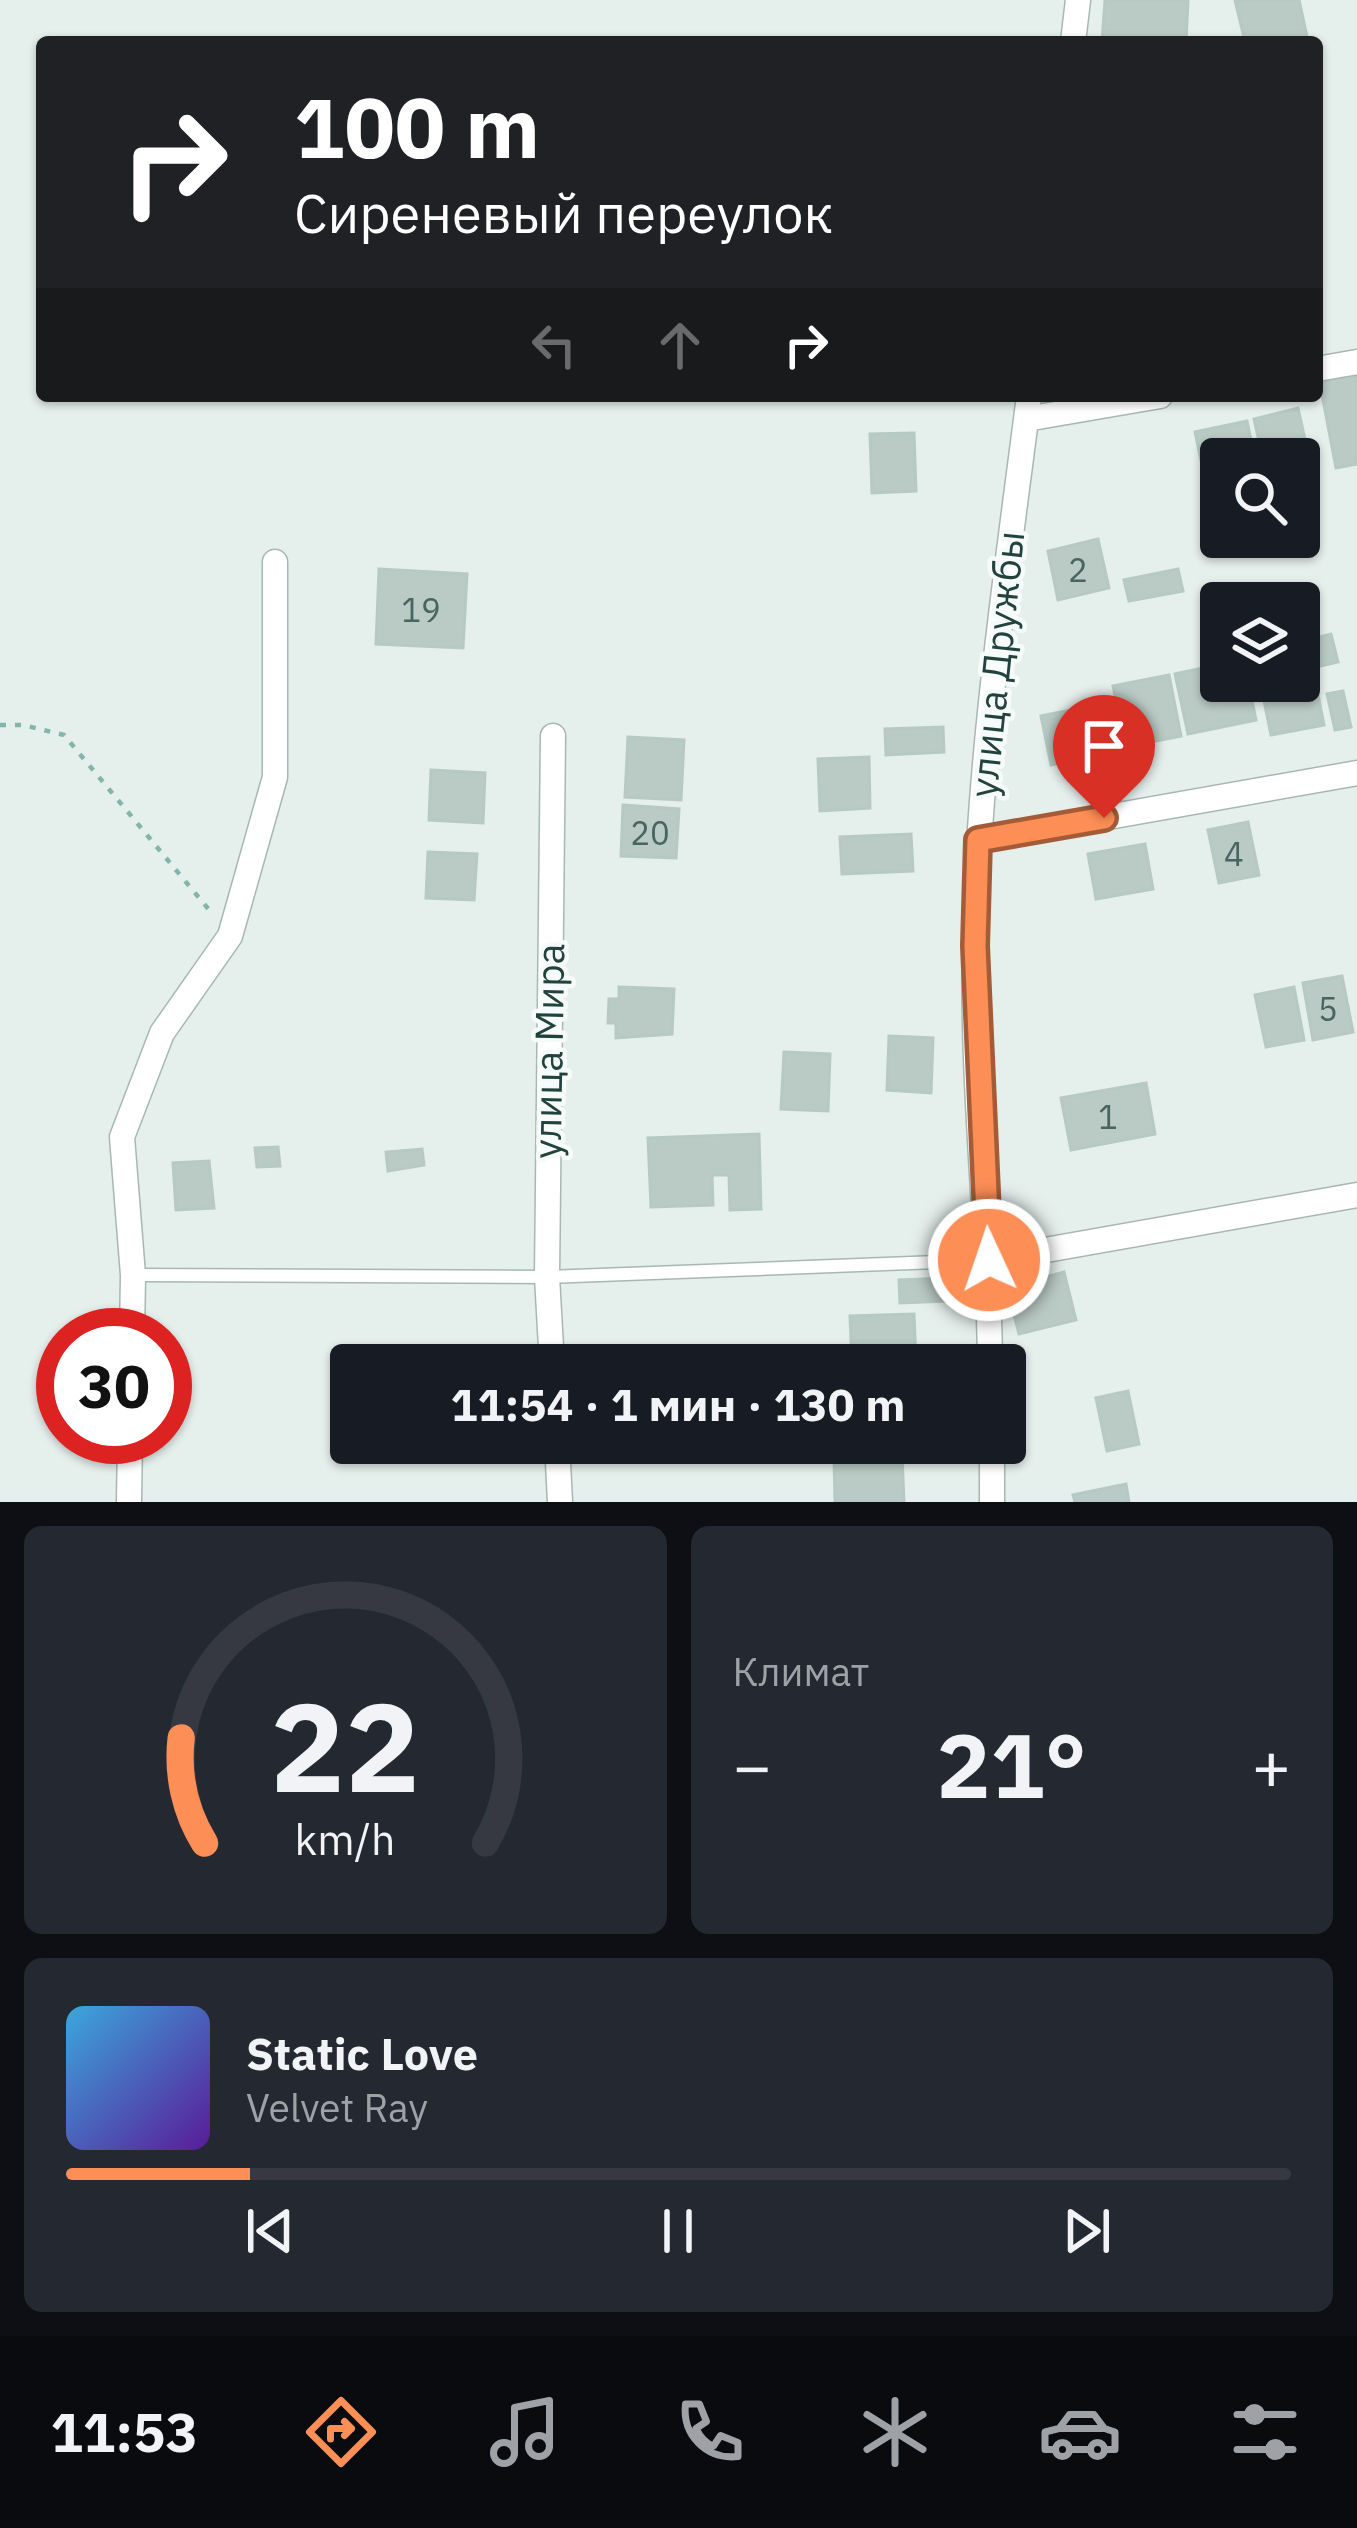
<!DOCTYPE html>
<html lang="ru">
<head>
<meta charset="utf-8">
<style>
  body { margin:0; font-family:"IBM Plex Sans",sans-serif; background:#242831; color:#f1f3f6; height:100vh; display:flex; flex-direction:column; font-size:45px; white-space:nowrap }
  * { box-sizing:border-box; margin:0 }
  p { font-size:39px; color:#9ea1a6 }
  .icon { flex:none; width:66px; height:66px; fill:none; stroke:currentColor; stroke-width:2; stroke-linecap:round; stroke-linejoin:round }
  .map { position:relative; height:1502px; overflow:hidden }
  .drawer { display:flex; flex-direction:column; gap:24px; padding:24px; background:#0d0f14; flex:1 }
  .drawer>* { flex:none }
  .hud { position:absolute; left:36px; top:36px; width:1287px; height:366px; border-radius:12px; box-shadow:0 3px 9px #0004; background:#202124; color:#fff; overflow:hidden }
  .controls { position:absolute; left:1200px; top:438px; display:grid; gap:24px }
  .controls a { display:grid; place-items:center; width:120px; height:120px; border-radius:12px; background:#171b24; box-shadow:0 3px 9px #0004; font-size:60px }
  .speed { position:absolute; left:36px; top:1308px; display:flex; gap:24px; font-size:60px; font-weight:700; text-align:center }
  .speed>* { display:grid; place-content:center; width:156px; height:156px; border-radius:50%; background:#171b24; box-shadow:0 3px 9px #0004; line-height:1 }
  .speed .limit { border:18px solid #d22; background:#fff; color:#111 }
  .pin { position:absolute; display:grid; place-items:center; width:102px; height:102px; color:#fff; margin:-123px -51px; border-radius:50% 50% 50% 0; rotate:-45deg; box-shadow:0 0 12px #0007 }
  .pin .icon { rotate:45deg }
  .me { position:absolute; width:132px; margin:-66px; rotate:357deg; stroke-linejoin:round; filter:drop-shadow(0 0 9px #0008) }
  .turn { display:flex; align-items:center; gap:42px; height:252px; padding:0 60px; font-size:54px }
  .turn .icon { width:156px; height:156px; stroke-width:2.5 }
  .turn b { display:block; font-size:84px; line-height:102px }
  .lanes { display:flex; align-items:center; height:114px; padding:0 60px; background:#0003; justify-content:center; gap:60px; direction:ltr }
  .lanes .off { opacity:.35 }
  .big { font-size:90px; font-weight:800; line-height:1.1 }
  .drawer .widget { flex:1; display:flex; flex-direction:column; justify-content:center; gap:18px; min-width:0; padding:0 42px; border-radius:18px; background:#242831 }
  .drawer .dial { align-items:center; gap:0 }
  .dial svg { height:312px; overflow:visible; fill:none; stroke:#363941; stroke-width:7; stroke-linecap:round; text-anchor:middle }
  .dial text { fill:#f1f3f6; stroke:none }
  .song { display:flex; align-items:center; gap:36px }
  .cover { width:144px; height:144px; border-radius:18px; background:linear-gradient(135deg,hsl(200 70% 55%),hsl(270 70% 35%)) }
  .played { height:12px; border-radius:6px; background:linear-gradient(90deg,#fd8e56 15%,#363941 15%) }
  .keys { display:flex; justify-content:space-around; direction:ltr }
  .heat { display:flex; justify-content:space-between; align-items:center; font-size:66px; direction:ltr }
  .drawer .tiles { flex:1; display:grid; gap:24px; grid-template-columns:1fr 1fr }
  .widget:last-child { grid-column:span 2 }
  .trip { position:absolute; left:330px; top:1344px; width:696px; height:120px; border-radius:12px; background:#171b24; box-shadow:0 3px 9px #0004; font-weight:800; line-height:120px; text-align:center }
  .dock { display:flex; height:192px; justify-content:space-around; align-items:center; background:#090b0e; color:#9ea1a6 }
  .dock .icon { width:84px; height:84px }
  .dock .selected { color:#fd8e56 }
  .dock b { font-size:54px; color:#f1f3f6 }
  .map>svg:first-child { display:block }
  .building { fill:#bacac5; stroke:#b6cac3; stroke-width:3 }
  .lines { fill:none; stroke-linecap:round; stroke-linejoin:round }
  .service-casing { stroke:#a7b8b4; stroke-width:15 }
  .minor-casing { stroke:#a7b8b4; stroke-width:27 }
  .path { stroke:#83b5aa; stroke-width:4.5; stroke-dasharray:6 9; stroke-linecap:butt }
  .service { stroke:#fff; stroke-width:12 }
  .minor { stroke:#fff; stroke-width:24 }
  .route-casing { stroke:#a45c38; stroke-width:30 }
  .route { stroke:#fd8e56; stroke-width:21 }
  .labels { text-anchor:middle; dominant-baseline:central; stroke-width:9; stroke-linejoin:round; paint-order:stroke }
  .number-label { font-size:33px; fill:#48655f }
  .street-label { font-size:39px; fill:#22433d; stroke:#f6fbf9 }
</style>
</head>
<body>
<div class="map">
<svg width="1357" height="1502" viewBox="0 0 1357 1502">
  <rect width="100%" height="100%" fill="#e5efec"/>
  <!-- building -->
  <path class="building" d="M 1105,0 L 1188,0 L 1186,42 L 1102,42 Z
    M 1235,0 L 1299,0 L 1308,41 L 1245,42 Z
    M 1357,372 L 1357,464 L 1336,468 L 1319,379 Z
    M 1298,408 L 1315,484 L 1299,487 L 1299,459 L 1263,459 L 1254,419 Z
    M 1247,421 L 1255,459 L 1221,459 L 1221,505 L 1211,507 L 1195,432 Z
    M 914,433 L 916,491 L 872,493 L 870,434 Z
    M 1098,539 L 1109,588 L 1058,600 L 1048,551 Z
    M 379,569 L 467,574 L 463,648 L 376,644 Z
    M 1178,569 L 1183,591 L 1129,601 L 1124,580 Z
    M 1331,634 L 1338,662 L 1321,666 L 1315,638 Z
    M 1310,653 L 1324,725 L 1271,735 L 1260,681 L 1299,681 L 1299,656 Z
    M 1221,664 L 1221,681 L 1248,681 L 1256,720 L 1188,734 L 1175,674 Z
    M 1169,675 L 1181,736 L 1126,747 L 1113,686 Z
    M 1343,691 L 1351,727 L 1335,730 L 1327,694 Z
    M 1091,706 L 1102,754 L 1051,765 L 1041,716 Z
    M 943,727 L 944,752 L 886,755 L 885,729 Z
    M 628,737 L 684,740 L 681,800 L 625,797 Z
    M 869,757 L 870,808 L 820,811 L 818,759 Z
    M 431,770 L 485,773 L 483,823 L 429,820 Z
    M 623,805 L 679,809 L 676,858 L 621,856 Z
    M 1248,822 L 1259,875 L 1219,883 L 1208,830 Z
    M 911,834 L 913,871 L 842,874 L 840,837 Z
    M 1145,844 L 1153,889 L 1096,899 L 1088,854 Z
    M 428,852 L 477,854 L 474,900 L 426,898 Z
    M 1342,976 L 1353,1032 L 1313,1040 L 1303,983 Z
    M 619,987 L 674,989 L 672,1034 L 616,1038 L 616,1023 L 608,1023 L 609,999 L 619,999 Z
    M 1294,987 L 1304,1040 L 1266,1047 L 1255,995 Z
    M 889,1036 L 933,1038 L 931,1093 L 887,1090 Z
    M 784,1052 L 830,1054 L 828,1111 L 781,1109 Z
    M 1146,1083 L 1155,1134 L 1071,1150 L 1061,1098 Z
    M 759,1134 L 761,1209 L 730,1210 L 729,1175 L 712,1175 L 713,1205 L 651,1207 L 648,1138 Z
    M 278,1147 L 280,1166 L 257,1167 L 255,1148 Z
    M 422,1149 L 424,1165 L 388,1171 L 386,1152 Z
    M 209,1161 L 214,1208 L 176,1210 L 173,1163 Z
    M 1064,1272 L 1076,1320 L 1019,1334 L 1007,1287 Z
    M 946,1278 L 947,1301 L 900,1303 L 899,1280 Z
    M 914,1314 L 916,1361 L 852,1363 L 850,1316 Z
    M 1128,1391 L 1139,1444 L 1107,1451 L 1096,1398 Z
    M 902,1455 L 904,1502 L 835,1502 L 834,1458 Z
    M 1126,1484 L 1129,1502 L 1075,1502 L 1073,1495 Z"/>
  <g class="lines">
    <defs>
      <path id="service" d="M 134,1275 L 547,1277 L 989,1260"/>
      <path id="minor" d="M 1073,42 L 1078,0
        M 1317,369 L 1357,362
        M 1026,419 L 1160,396
        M 978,840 L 1357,773
        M 989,1260 L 1357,1195
        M 132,1335 L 133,1275 L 122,1137 L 162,1033 L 230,936 L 275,777 L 275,562
        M 552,1365 L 547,1277 L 553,736
        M 990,1365 C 989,1223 971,1080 975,938 C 979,756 1006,577 1029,396
        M 557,1443 L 560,1502
        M 992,1443 L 992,1502
        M 129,1502 L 130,1437"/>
    </defs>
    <!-- service casing -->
    <use href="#service" class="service-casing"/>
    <!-- minor casing -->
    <use href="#minor" class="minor-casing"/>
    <!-- path -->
    <path class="path" d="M 0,725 L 23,725 L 64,735 L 210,911"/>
    <!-- service -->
    <use href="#service" class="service"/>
    <!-- minor -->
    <use href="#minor" class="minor"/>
  </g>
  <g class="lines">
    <defs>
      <path id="route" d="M 989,1260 L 975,946 L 978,840 L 1104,818"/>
    </defs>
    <!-- route casing -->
    <use href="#route" class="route-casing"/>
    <!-- route -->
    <use href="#route" class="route"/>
  </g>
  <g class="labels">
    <!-- number labels -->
    <g class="number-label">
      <text x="1078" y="569">2</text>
      <text x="421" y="609">19</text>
      <text x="650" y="832">20</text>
      <text x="1234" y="853">4</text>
      <text x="1328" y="1008">5</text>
      <text x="1108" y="1116">1</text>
    </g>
    <!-- street labels -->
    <g class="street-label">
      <text transform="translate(996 664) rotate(-84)">улица Дружбы</text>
      <text transform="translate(548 1051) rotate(-89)">улица Мира</text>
    </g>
  </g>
</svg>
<div class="controls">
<a><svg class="icon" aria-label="search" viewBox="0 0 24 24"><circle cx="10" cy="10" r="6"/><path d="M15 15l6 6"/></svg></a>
<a><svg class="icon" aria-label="layers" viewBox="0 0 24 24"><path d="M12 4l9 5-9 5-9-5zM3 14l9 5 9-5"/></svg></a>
</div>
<div class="speed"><div class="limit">30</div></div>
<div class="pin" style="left:1104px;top:818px;background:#d93025"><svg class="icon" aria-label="arrive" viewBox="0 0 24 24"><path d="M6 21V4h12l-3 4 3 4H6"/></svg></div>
<svg class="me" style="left:989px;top:1260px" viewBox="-20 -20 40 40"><circle r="17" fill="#fd8e56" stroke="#fff" stroke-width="3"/><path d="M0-11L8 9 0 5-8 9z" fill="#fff"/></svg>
<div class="trip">11:54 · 1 мин · 130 m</div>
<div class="hud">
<div class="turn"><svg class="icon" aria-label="right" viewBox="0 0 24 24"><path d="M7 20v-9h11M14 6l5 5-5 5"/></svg><div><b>100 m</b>Сиреневый переулок</div></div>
<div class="lanes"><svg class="icon off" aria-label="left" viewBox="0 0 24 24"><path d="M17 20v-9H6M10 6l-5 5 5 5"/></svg><svg class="icon off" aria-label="ahead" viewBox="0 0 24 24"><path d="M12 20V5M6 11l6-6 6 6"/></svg><svg class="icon" aria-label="right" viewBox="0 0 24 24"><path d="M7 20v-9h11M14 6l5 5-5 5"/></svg></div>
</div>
</div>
<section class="drawer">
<div class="tiles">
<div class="widget dial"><svg viewBox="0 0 100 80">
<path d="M14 69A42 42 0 1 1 86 69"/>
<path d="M14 69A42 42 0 0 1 8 42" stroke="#fd8e56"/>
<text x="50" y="56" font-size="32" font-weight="700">22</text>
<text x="50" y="72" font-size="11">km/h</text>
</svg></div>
<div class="widget"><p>Климат</p>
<div class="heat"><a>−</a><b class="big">21°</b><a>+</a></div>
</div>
<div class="widget">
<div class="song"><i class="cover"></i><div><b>Static Love</b><p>Velvet Ray</p></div></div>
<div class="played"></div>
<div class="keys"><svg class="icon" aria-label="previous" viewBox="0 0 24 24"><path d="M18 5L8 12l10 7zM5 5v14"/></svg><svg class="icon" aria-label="pause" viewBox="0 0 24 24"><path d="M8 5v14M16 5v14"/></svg><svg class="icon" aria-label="next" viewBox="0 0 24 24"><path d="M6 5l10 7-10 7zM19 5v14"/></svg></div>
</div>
</div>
</section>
<nav class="dock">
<b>11:53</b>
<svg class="icon selected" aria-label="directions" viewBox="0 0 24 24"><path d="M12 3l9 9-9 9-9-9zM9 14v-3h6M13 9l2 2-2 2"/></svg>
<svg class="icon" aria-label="music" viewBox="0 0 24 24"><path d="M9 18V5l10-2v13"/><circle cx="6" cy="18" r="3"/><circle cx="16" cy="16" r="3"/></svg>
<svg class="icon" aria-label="phone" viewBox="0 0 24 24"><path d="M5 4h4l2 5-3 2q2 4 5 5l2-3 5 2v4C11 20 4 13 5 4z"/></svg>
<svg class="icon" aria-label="climate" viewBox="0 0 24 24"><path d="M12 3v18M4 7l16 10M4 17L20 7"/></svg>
<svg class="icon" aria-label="car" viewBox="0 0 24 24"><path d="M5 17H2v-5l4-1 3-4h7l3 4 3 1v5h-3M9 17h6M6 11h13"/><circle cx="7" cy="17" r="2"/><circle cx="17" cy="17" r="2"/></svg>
<svg class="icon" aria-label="filters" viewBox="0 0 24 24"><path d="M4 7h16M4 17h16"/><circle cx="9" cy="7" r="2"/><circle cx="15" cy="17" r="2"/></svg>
</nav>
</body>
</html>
